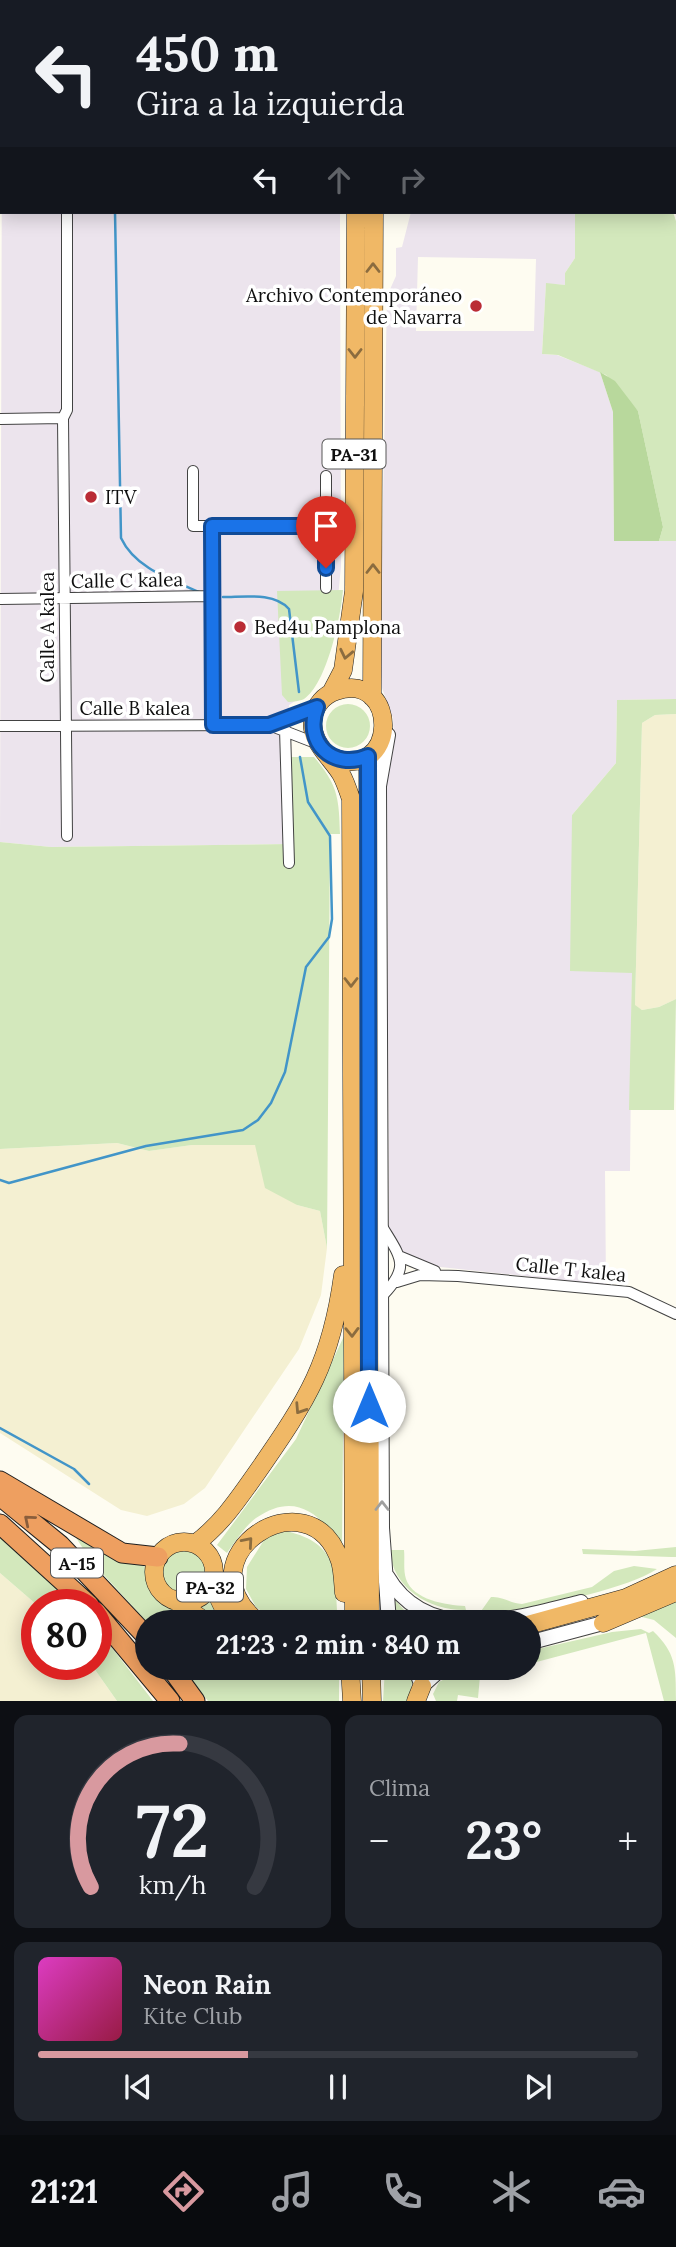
<!DOCTYPE html>
<html lang="es">
<head>
<meta charset="utf-8">
<style>
  body { margin:0; font-family:Lora,serif; background:#20242c; color:#f1f3f6; height:100vh; display:flex; flex-direction:column; font-size:26px; white-space:nowrap }
  * { box-sizing:border-box; margin:0 }
  p { font-size:23px; color:#9ea1a6 }
  .icon { flex:none; width:38px; height:38px; fill:none; stroke:currentColor; stroke-width:2; stroke-linecap:round; stroke-linejoin:round }
  .map { position:relative; height:1701px; overflow:hidden }
  .drawer { display:flex; flex-direction:column; gap:14px; padding:14px; background:#0d0f14; flex:1 }
  .drawer>* { flex:none }
  .banner { position:absolute; left:0px; top:0px; width:677px; height:214px; box-shadow:0 4px 18px #0003; background:#171b24; color:#f1f3f6; overflow:hidden }
  .speed { position:absolute; left:21px; top:1589px; display:flex; gap:14px; font-size:35px; font-weight:700; text-align:center }
  .speed>* { display:grid; place-content:center; width:91px; height:91px; border-radius:50%; background:#171b24; box-shadow:0 4px 18px #0003; line-height:1 }
  .speed .limit { border:10px solid #d22; background:#fff; color:#111 }
  .pin { position:absolute; display:grid; place-items:center; width:60px; height:60px; color:#fff; margin:-72px -30px; border-radius:50% 50% 50% 0; rotate:-45deg; box-shadow:0 0 7px #0007 }
  .pin .icon { rotate:45deg }
  .me { position:absolute; width:77px; margin:-38px; rotate:0deg; stroke-linejoin:round; filter:drop-shadow(0 0 5px #0008) }
  .turn { display:flex; align-items:center; gap:24px; height:147px; padding:0 21px; font-size:32px }
  .turn .icon { width:91px; height:91px; stroke-width:2.5 }
  .turn b { display:block; font-size:49px; line-height:60px }
  .lanes { display:flex; align-items:center; height:66px; padding:0 21px; background:#0003; justify-content:center; gap:35px; direction:ltr }
  .lanes .off { opacity:.35 }
  .big { font-size:52px; font-weight:700; line-height:1.1 }
  .drawer .widget { flex:1; display:flex; flex-direction:column; justify-content:center; gap:10px; min-width:0; padding:0 24px; border-radius:14px; background:#20242c }
  .drawer .dial { align-items:center; gap:0 }
  .dial svg { height:182px; overflow:visible; fill:none; stroke:#363941; stroke-width:7; stroke-linecap:round; text-anchor:middle }
  .dial text { fill:#f1f3f6; stroke:none }
  .song { display:flex; align-items:center; gap:21px }
  .cover { width:84px; height:84px; border-radius:10px; background:linear-gradient(135deg,hsl(310 70% 55%),hsl(340 70% 35%)) }
  .played { height:7px; border-radius:4px; background:linear-gradient(90deg,#d8999f 35%,#363941 35%) }
  .keys { display:flex; justify-content:space-around; direction:ltr }
  .heat { display:flex; justify-content:space-between; align-items:center; font-size:38px; direction:ltr }
  .drawer .tiles { flex:1; display:grid; gap:14px; grid-template-columns:1fr 1fr }
  .widget:last-child { grid-column:span 2 }
  .trip { position:absolute; left:135px; top:1610px; width:406px; height:70px; border-radius:35px; background:#171b24; box-shadow:0 4px 18px #0003; font-weight:700; line-height:70px; text-align:center }
  .dock { display:flex; height:112px; justify-content:space-around; align-items:center; background:#090b0e; color:#9ea1a6 }
  .dock .icon { width:49px; height:49px }
  .dock .current { color:#d8999f }
  .dock b { font-size:32px; color:#f1f3f6 }
  .map>svg:first-child { display:block }
  .industrial { fill:#ece4ed; fill-rule:evenodd }
  .farmland { fill:#f4f0d2 }
  .green { fill:#d3e8bc }
  .forest { fill:#b8d89c }
  .lines { fill:none; stroke-linecap:round; stroke-linejoin:round }
  .stream { stroke:#4295c8; stroke-width:2.5 }
  .minor-casing { stroke:#424242; stroke-width:12 }
  .tertiary-casing { stroke:#424242; stroke-width:16 }
  .trunk-casing { stroke:#202020; stroke-width:19 }
  .motorway-casing { stroke:#202020; stroke-width:21 }
  .minor { stroke:#fff; stroke-width:10 }
  .tertiary { stroke:#fff; stroke-width:14 }
  .trunk { stroke:#f0b866; stroke-width:18 }
  .motorway { stroke:#ee9f60; stroke-width:19 }
  .oneway { stroke:#8b6c3f }
  .oneway2 { stroke:#9f9f9f }
  .oneway3 { stroke:#8a5e3c }
  .route-casing { stroke:#114b97; stroke-width:18 }
  .route { stroke:#1a73e8; stroke-width:12 }
  .poi-dot { fill:#ba2c35; stroke:#fff; stroke-width:2.5 }
  .labels { text-anchor:middle; dominant-baseline:central; stroke-width:7; stroke-linejoin:round; paint-order:stroke }
  .shield { fill:#fff; stroke:#575757; stroke-width:2 }
  .shield-label { font-size:18px; font-weight:bold; fill:#0f0f0f }
  .poi-label { font-size:19px; fill:#0f0f0f; stroke:#fff; text-anchor:start }
  .street-label { font-size:19px; fill:#0f0f0f; stroke:#fff }
</style>
</head>
<body>
<div class="map">
<svg width="676" height="1701" viewBox="0 0 676 1701">
  <rect width="100%" height="100%" fill="#fefcf1"/>
  <!-- industrial -->
  <path class="industrial" d="M 161,0 L 348,0 L 159,2 Z
    M 2,117 L 2,212 L 340,212 L 341,566 L 337,608 L 300,698 L 289,705 L 291,844 L 51,847 L 0,842 Z
    M 411,212 L 575,212 L 575,258 L 565,273 L 566,285 L 546,284 L 542,354 L 557,355 L 600,372 L 613,412 L 614,541 L 676,541 L 676,699 L 617,700 L 616,763 L 572,815 L 632,972 L 630,1171 L 605,1171 L 606,1285 L 422,1265 L 407,1258 L 389,1230 L 387,778 L 394,740 L 393,718 L 382,688 L 380,654 L 387,296 L 396,276 L 396,248 L 402,247 ZM 418,257 L 536,259 L 534,331 L 416,331 Z"/>
  <!-- farmland -->
  <path class="farmland" d="M 0,0 L 161,0 L 2,2 L 0,118 Z
    M 676,714 L 676,999 L 659,1007 L 642,1010 L 635,1006 L 642,723 L 655,715 Z
    M 117,1143 L 149,1151 L 192,1145 L 255,1145 L 297,1205 L 320,1211 L 327,1248 L 321,1295 L 299,1349 L 205,1488 L 184,1504 L 147,1516 L 121,1510 L 0,1433 L 0,1149 Z
    M 0,1573 L 37,1605 L 37,1664 L 91,1664 L 117,1701 L 0,1701 Z"/>
  <!-- green -->
  <path class="green" d="M 575,212 L 673,212 L 676,221 L 676,541 L 659,541 L 663,527 L 638,411 L 606,375 L 558,355 L 542,354 L 546,283 L 565,285 L 565,273 L 575,258 Z
    M 343,590 C 341,616 327,684 304,699 C 300,701 293,702 288,702 L 282,695 L 277,591 Z
    M 676,699 L 676,714 L 655,715 L 642,723 L 635,1005 L 642,1010 L 659,1007 L 676,999 L 674,1110 L 629,1110 L 632,973 L 570,971 L 572,815 L 616,763 L 617,700 Z
    M326 726a22 22 0 1 1 44 0a22 22 0 1 1-44 0Z
    M 287,757 L 314,757 C 338,785 339,798 340,834 L 330,834 L 327,1248 L 320,1211 L 297,1205 L 265,1188 L 255,1145 L 192,1145 L 149,1151 L 117,1143 L 0,1149 L 0,842 L 51,847 L 291,844 Z
    M 344,1336 L 342,1547 C 320,1513 295,1491 256,1518 C 245,1526 235,1542 227,1553 L 217,1545 L 296,1439 Z
    M 286,1531 C 341,1544 334,1574 338,1622 L 276,1622 L 256,1607 L 246,1589 L 247,1567 L 266,1537 Z
    M 73,1533 L 110,1553 L 148,1568 C 156,1600 166,1607 194,1622 L 147,1622 L 91,1561 Z
    M 0,1535 L 76,1605 L 37,1605 L 0,1573 Z
    M 676,1547 L 676,1557 L 671,1557 L 583,1554 L 582,1549 L 635,1551 Z
    M163 1572a22 22 0 1 1 44 0a22 22 0 1 1-44 0Z
    M 390,1550 L 404,1550 C 405,1559 403,1570 406,1579 C 413,1600 446,1605 465,1606 L 466,1610 C 431,1611 392,1589 390,1550 Z
    M 634,1566 L 657,1569 C 621,1592 522,1611 479,1614 L 491,1597 C 503,1596 509,1603 522,1604 L 592,1587 L 614,1571 Z
    M 676,1596 L 676,1638 L 654,1620 L 638,1616 Z
    M 394,1599 L 406,1612 L 432,1622 L 396,1622 Z
    M 210,1601 L 218,1613 L 231,1622 L 221,1622 L 195,1610 Z
    M 96,1627 L 153,1701 L 117,1701 L 91,1664 L 96,1664 Z
    M 641,1629 L 649,1633 L 653,1631 C 676,1653 676,1667 676,1701 L 664,1701 L 646,1633 L 529,1664 L 529,1651 L 612,1632 Z
    M 183,1668 L 339,1668 L 339,1701 L 208,1701 Z
    M 385,1668 L 406,1668 L 413,1677 L 409,1701 L 383,1701 Z
    M 465,1668 L 513,1668 L 480,1676 L 478,1698 L 458,1695 L 457,1701 L 436,1701 L 433,1694 L 439,1682 Z"/>
  <!-- forest -->
  <path class="forest" d="M 600,372 L 615,381 L 638,411 L 663,527 L 659,541 L 614,541 L 613,412 Z"/>
  <g class="lines">
    <!-- stream -->
    <path class="stream" d="M 115,212 L 121,538 C 135,568 170,579 199,592
      M 223,597 C 244,597 274,592 289,609 L 299,692
      M 0,1180 L 9,1183 L 146,1146 L 243,1130 L 258,1120 L 271,1103 L 285,1072 L 306,967 L 329,937 L 332,919 L 330,836 L 308,802 L 300,757
      M 0,1428 L 74,1469 L 89,1484"/>
    <defs>
      <path id="minor" d="M 169,2 L 171,0
        M 453,2 L 453,0
        M 528,2 L 528,0
        M 0,123 L 2,122
        M 67,212 L 67,410 L 63,418 L 67,836
        M 0,419 L 63,418
        M 193,471 L 193,526 L 212,526 L 213,725
        M 326,476 L 326,588
        M 212,526 L 326,526
        M 0,599 L 213,596
        M 269,725 L 317,707
        M 0,726 L 269,725 L 318,744
        M 285,729 L 289,863
        M 380,1223 C 400,1257 413,1266 380,1298
        M 399,1256 L 435,1271
        M 397,1282 L 420,1275 L 458,1276 L 629,1292 L 676,1314"/>
      <path id="tertiary" d="M 388,735 L 379,786 L 382,1528 L 389,1622
        M 387,1576 C 428,1647 517,1618 581,1602
        M 528,1643 L 603,1623
        M 415,1668 L 422,1686
        M 422,1686 L 442,1668"/>
      <path id="trunk" d="M 354,2 L 354,0
        M 386,2 L 387,0
        M 331,693 L 343,670 L 354,591 L 356,212
        M 372,697 L 374,212
        M 329,756 C 400,787 400,669 336,691 C 324,695 315,705 313,718 C 309,741 330,756 341,774 C 345,781 348,790 351,799 L 354,1622
        M 368,756 L 370,1622
        M154 1572a30 30 0 1 1 60 0a30 30 0 1 1-60 0Z
        M 195,1544 C 222,1524 239,1498 258,1471 C 308,1399 331,1363 343,1275
        M 212,1584 L 223,1607 L 243,1622
        M 173,1599 L 206,1622
        M 258,1622 C 178,1557 310,1471 340,1561 C 343,1571 343,1583 344,1593
        M 603,1623 L 676,1592
        M 528,1625 L 626,1598 L 676,1575
        M 350,1668 L 352,1701
        M 371,1668 L 372,1701
        M 416,1701 L 422,1686"/>
      <path id="motorway" d="M 0,1481 L 122,1553 L 158,1557
        M 0,1496 L 60,1545 L 147,1637
        M 0,1524 L 89,1605
        M 96,1612 L 170,1701
        M 171,1668 L 195,1701"/>
    </defs>
    <!-- minor casing -->
    <use href="#minor" class="minor-casing"/>
    <!-- tertiary casing -->
    <use href="#tertiary" class="tertiary-casing"/>
    <!-- trunk casing -->
    <use href="#trunk" class="trunk-casing"/>
    <!-- motorway casing -->
    <use href="#motorway" class="motorway-casing"/>
    <!-- minor -->
    <use href="#minor" class="minor"/>
    <!-- tertiary -->
    <use href="#tertiary" class="tertiary"/>
    <!-- trunk -->
    <use href="#trunk" class="trunk"/>
    <!-- motorway -->
    <use href="#motorway" class="motorway"/>
  </g>
  <!-- one-way arrows -->
  <defs><path id="oneway-chevron" d="M-2-3.5L2.5 0L-2 3.5" fill="none" stroke-width="1.6" stroke-linecap="round" stroke-linejoin="round" transform="scale(1.75)"/></defs>
  <g class="oneway">
    <use href="#oneway-chevron" transform="translate(373 268) rotate(-90)"/>
    <use href="#oneway-chevron" transform="translate(355 353) rotate(90)"/>
    <use href="#oneway-chevron" transform="translate(373 569) rotate(-90)"/>
    <use href="#oneway-chevron" transform="translate(346 654) rotate(102)"/>
    <use href="#oneway-chevron" transform="translate(351 982) rotate(90)"/>
    <use href="#oneway-chevron" transform="translate(352 1332) rotate(89)"/>
    <use href="#oneway-chevron" transform="translate(300 1409) rotate(123)"/>
    <use href="#oneway-chevron" transform="translate(248 1542) rotate(-49)"/>
  </g>
  <use class="oneway2" href="#oneway-chevron" transform="translate(382 1506) rotate(-90)"/>
  <use class="oneway3" href="#oneway-chevron" transform="translate(29 1520) rotate(-140)"/>
  <g class="lines">
    <defs>
      <path id="route" d="M 326,568 L 326,526 L 212,526 L 213,725 L 269,725 L 317,707 C 303,742 333,771 368,756 L 369,1406"/>
    </defs>
    <!-- route casing -->
    <use href="#route" class="route-casing"/>
    <!-- route -->
    <use href="#route" class="route"/>
  </g>
  <!-- markers -->
  <g class="poi-dot">
    <circle cx="476" cy="306" r="7"/>
    <circle cx="91" cy="497" r="7"/>
    <circle cx="240" cy="627" r="7"/>
  </g>
  <g class="labels">
    <!-- shield labels -->
    <g class="shield">
      <rect x="322.5" y="439.5" width="63" height="29" rx="5"/>
      <rect x="51" y="1548.5" width="52" height="29" rx="5"/>
      <rect x="177" y="1572.5" width="66" height="29" rx="5"/>
    </g>
    <g class="shield-label">
      <text x="354" y="454">PA-31</text>
      <text x="77" y="1563">A-15</text>
      <text x="210" y="1587">PA-32</text>
    </g>
    <!-- poi labels -->
    <g class="poi-label">
      <text x="462" y="295" text-anchor="end">Archivo Contemporáneo<tspan x="462" dy="22">de Navarra</tspan></text>
      <text x="105" y="497">ITV</text>
      <text x="254" y="627">Bed4u Pamplona</text>
    </g>
    <!-- street labels -->
    <g class="street-label">
      <text transform="translate(127 580) rotate(-1)">Calle C kalea</text>
      <text transform="translate(47 627) rotate(-90)">Calle A kalea</text>
      <text x="135" y="708">Calle B kalea</text>
      <text transform="translate(571 1269) rotate(6)">Calle T kalea</text>
    </g>
  </g>
</svg>
<div class="speed"><div class="limit">80</div></div>
<div class="pin" style="left:326px;top:568px;background:#d93025"><svg class="icon" aria-label="arrive" viewBox="0 0 24 24"><path d="M6 21V4h12l-3 4 3 4H6"/></svg></div>
<svg class="me" style="left:369px;top:1406px" viewBox="-20 -20 40 40"><circle r="19" fill="#fff"/><path d="M0-13L10 11 0 6-10 11z" fill="#1a73e8"/></svg>
<div class="trip">21:23 · 2 min · 840 m</div>
<div class="banner">
<div class="turn"><svg class="icon" aria-label="left" viewBox="0 0 24 24"><path d="M17 20v-9H6M10 6l-5 5 5 5"/></svg><div><b>450 m</b>Gira a la izquierda</div></div>
<div class="lanes"><svg class="icon" aria-label="left" viewBox="0 0 24 24"><path d="M17 20v-9H6M10 6l-5 5 5 5"/></svg><svg class="icon off" aria-label="ahead" viewBox="0 0 24 24"><path d="M12 20V5M6 11l6-6 6 6"/></svg><svg class="icon off" aria-label="right" viewBox="0 0 24 24"><path d="M7 20v-9h11M14 6l5 5-5 5"/></svg></div>
</div>
</div>
<section class="drawer">
<div class="tiles">
<div class="widget dial"><svg viewBox="0 0 100 80">
<path d="M14 69A42 42 0 1 1 86 69"/>
<path d="M14 69A42 42 0 0 1 53 6" stroke="#d8999f"/>
<text x="50" y="56" font-size="32" font-weight="700">72</text>
<text x="50" y="72" font-size="11">km/h</text>
</svg></div>
<div class="widget"><p>Clima</p>
<div class="heat"><a>−</a><b class="big">23°</b><a>+</a></div>
</div>
<div class="widget">
<div class="song"><i class="cover"></i><div><b>Neon Rain</b><p>Kite Club</p></div></div>
<div class="played"></div>
<div class="keys"><svg class="icon" aria-label="previous" viewBox="0 0 24 24"><path d="M18 5L8 12l10 7zM5 5v14"/></svg><svg class="icon" aria-label="pause" viewBox="0 0 24 24"><path d="M8 5v14M16 5v14"/></svg><svg class="icon" aria-label="next" viewBox="0 0 24 24"><path d="M6 5l10 7-10 7zM19 5v14"/></svg></div>
</div>
</div>
</section>
<nav class="dock">
<b>21:21</b>
<svg class="icon current" aria-label="directions" viewBox="0 0 24 24"><path d="M12 3l9 9-9 9-9-9zM9 14v-3h6M13 9l2 2-2 2"/></svg>
<svg class="icon" aria-label="music" viewBox="0 0 24 24"><path d="M9 18V5l10-2v13"/><circle cx="6" cy="18" r="3"/><circle cx="16" cy="16" r="3"/></svg>
<svg class="icon" aria-label="phone" viewBox="0 0 24 24"><path d="M5 4h4l2 5-3 2q2 4 5 5l2-3 5 2v4C11 20 4 13 5 4z"/></svg>
<svg class="icon" aria-label="climate" viewBox="0 0 24 24"><path d="M12 3v18M4 7l16 10M4 17L20 7"/></svg>
<svg class="icon" aria-label="car" viewBox="0 0 24 24"><path d="M5 17H2v-5l4-1 3-4h7l3 4 3 1v5h-3M9 17h6M6 11h13"/><circle cx="7" cy="17" r="2"/><circle cx="17" cy="17" r="2"/></svg>
</nav>
</body>
</html>
